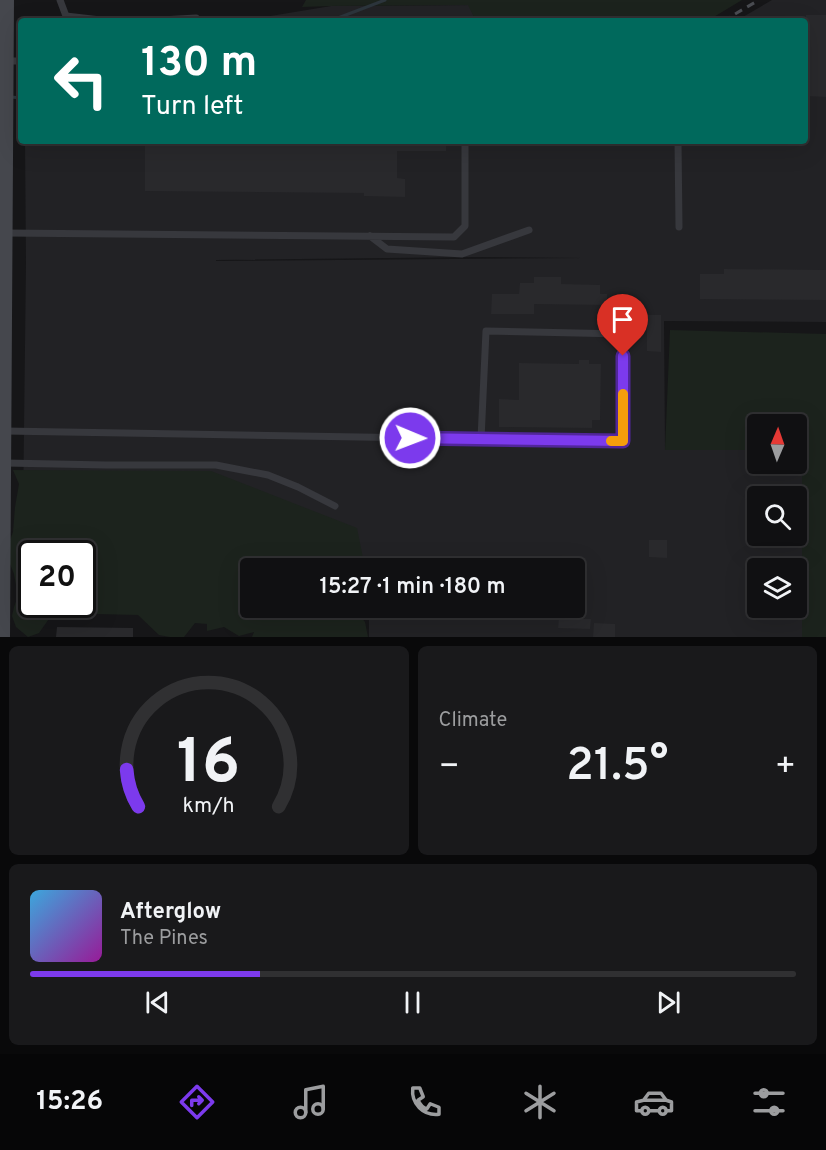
<!DOCTYPE html>
<html lang="en">
<head>
<meta charset="utf-8">
<style>
  body { margin:0; font-family:Overpass,sans-serif; background:#19191b; color:#f1f3f6; height:100vh; display:flex; flex-direction:column; font-size:22px; white-space:nowrap }
  * { box-sizing:border-box; margin:0 }
  p { font-size:20px; color:#9c9d9f }
  .icon { flex:none; width:33px; height:33px; fill:none; stroke:currentColor; stroke-width:2; stroke-linecap:round; stroke-linejoin:round }
  .map { position:relative; height:637px; overflow:hidden }
  .side { display:flex; flex-direction:column; gap:9px; padding:9px; background:#09090a; flex:1 }
  .side>* { flex:none }
  .top-card { position:absolute; left:18px; top:18px; width:790px; height:126px; border-radius:6px; box-shadow:0 6px 24px #0002,0 0 0 2px #303032; background:#00695c; color:#fff; overflow:hidden }
  .needle { width:39px; rotate:2deg }
  .controls { position:absolute; left:747px; top:414px; display:grid; gap:12px }
  .controls a { display:grid; place-items:center; width:60px; height:60px; border-radius:6px; background:#101012; box-shadow:0 6px 24px #0002,0 0 0 2px #303032; font-size:30px }
  .speed { position:absolute; left:18px; top:540px; display:flex; gap:12px; font-size:30px; font-weight:700; text-align:center }
  .speed>* { display:grid; place-content:center; width:78px; height:78px; border-radius:50%; background:#101012; box-shadow:0 6px 24px #0002,0 0 0 2px #303032; line-height:1 }
  .speed .limit { border:3px solid #111; border-radius:9px; background:#fff; color:#111 }
  .pin { position:absolute; display:grid; place-items:center; width:51px; height:51px; color:#fff; margin:-62px -26px; border-radius:50% 50% 50% 0; rotate:-45deg; box-shadow:0 0 6px #0007 }
  .pin .icon { rotate:45deg }
  .me { position:absolute; width:66px; margin:-33px; rotate:91deg; stroke-linejoin:round; filter:drop-shadow(0 0 4px #0008) }
  .turn { display:flex; align-items:center; gap:21px; height:126px; padding:0 24px; font-size:27px }
  .turn .icon { width:78px; height:78px; stroke-width:2.5 }
  .turn b { display:block; font-size:42px; line-height:51px }
  .big { font-size:45px; font-weight:600; line-height:1.1 }
  .side .card { flex:1; display:flex; flex-direction:column; justify-content:center; gap:9px; min-width:0; padding:0 21px; border-radius:9px; background:#19191b }
  .side .dial { align-items:center; gap:0 }
  .dial svg { height:156px; overflow:visible; fill:none; stroke:#303032; stroke-width:7; stroke-linecap:round; text-anchor:middle }
  .dial text { fill:#f1f3f6; stroke:none }
  .song { display:flex; align-items:center; gap:18px }
  .cover { width:72px; height:72px; border-radius:9px; background:linear-gradient(135deg,hsl(200 70% 55%),hsl(300 70% 35%)) }
  .played { height:6px; border-radius:3px; background:linear-gradient(90deg,#7c3aed 30%,#303032 30%) }
  .keys { display:flex; justify-content:space-around; direction:ltr }
  .heat { display:flex; justify-content:space-between; align-items:center; font-size:33px; direction:ltr }
  .side .tiles { flex:1; display:grid; gap:9px; grid-template-columns:1fr 1fr }
  .card:last-child { grid-column:span 2 }
  .trip { position:absolute; left:240px; top:558px; width:345px; height:60px; border-radius:6px; background:#101012; box-shadow:0 6px 24px #0002,0 0 0 2px #303032; font-weight:600; line-height:60px; text-align:center }
  .tabs { display:flex; height:96px; justify-content:space-around; align-items:center; background:#060607; color:#9c9d9f }
  .tabs .icon { width:42px; height:42px }
  .tabs .selected { color:#7c3aed }
  .tabs b { font-size:27px; color:#f1f3f6 }
  .map>svg:first-child { display:block }
  .built { fill:#222225; fill-rule:evenodd }
  .green { fill:#1c231d; fill-rule:evenodd }
  .lines { fill:none; stroke-linecap:round; stroke-linejoin:round }
  .stream { stroke:#2c353c; stroke-width:3 }
  .building { fill:#29292c }
  .lane { stroke:#37383d; stroke-width:7 }
  .secondary { stroke:#45474d; stroke-width:18 }
  .rail { stroke:#4a4c52; stroke-width:3; stroke-dasharray:8 6; stroke-linecap:butt }
  .route-casing { stroke:#51269a; stroke-width:15 }
  .route { stroke:#7c3aed; stroke-width:10 }
  .slow { stroke:#f59e0b; stroke-width:10 }
</style>
</head>
<body>
<div class="map">
<svg width="826" height="637" viewBox="0 0 826 637">
  <rect width="100%" height="100%" fill="#161618"/>
  <!-- built -->
  <path class="built" d="M 772,0 L 826,0 L 826,322 L 664,321 L 665,450 L 757,450 L 758,464 L 796,464 L 797,450 L 802,450 L 802,637 L 369,637 L 369,619 L 201,619 L 23,512 L 26,263 L 25,141 L 806,141 L 806,21 L 736,21 ZM 476,257 L 584,258 L 216,261 L 216,260 ZM 758,496 L 796,496 L 796,536 L 758,536 ZM 250,568 L 574,568 L 574,608 L 250,608 ZM 758,568 L 796,568 L 796,608 L 758,608 Z
    M 469,5 L 476,21 L 241,21 L 331,6 Z"/>
  <!-- green -->
  <path class="green" d="M 306,0 L 742,0 L 707,21 L 476,21 L 468,5 L 331,6 L 302,7 Z
    M 670,330 L 826,334 L 826,637 L 802,637 L 802,450 L 797,450 L 796,424 L 758,424 L 757,450 L 665,450 Z
    M 13,470 L 211,471 L 357,528 L 365,568 L 250,568 L 250,608 L 353,608 L 365,622 L 368,637 L 252,637 L 254,632 L 239,636 L 224,627 L 207,631 L 207,624 L 195,623 L 184,637 L 170,637 L 159,635 L 138,615 L 53,613 L 39,633 L 28,637 L 16,627 L 12,616 L 14,607 L 18,596 L 14,574 L 10,564 L 9,543 L 13,532 L 15,507 L 19,484 ZM 32,554 L 82,554 L 82,604 L 32,604 Z"/>
  <g class="lines">
    <!-- stream -->
    <path class="stream" d="M 330,21 L 385,0
      M 11,97 L 21,98"/>
  </g>
  <!-- building -->
  <path class="building" d="M 806,15 L 826,15 L 826,97 L 806,96 Z
    M 145,141 L 446,141 L 446,151 L 397,151 L 397,178 L 405,179 L 405,197 L 364,196 L 364,193 L 145,191 Z
    M 724,269 L 826,270 L 826,300 L 700,299 L 700,274 L 724,274 Z
    M 534,277 L 561,277 L 561,284 L 600,285 L 600,294 L 607,294 L 607,305 L 534,304 L 534,314 L 491,314 L 492,294 L 519,294 L 520,283 L 534,283 Z
    M 647,315 L 661,315 L 661,352 L 647,351 Z
    M 579,360 L 589,360 L 589,364 L 601,364 L 600,420 L 592,420 L 592,428 L 499,427 L 499,399 L 519,400 L 519,363 L 579,364 Z
    M 649,540 L 667,540 L 667,558 L 649,557 Z
    M 559,618 L 591,619 L 590,629 L 558,628 Z
    M 594,623 L 615,624 L 615,637 L 593,637 Z
    M 57,627 L 133,628 L 133,637 L 56,637 Z"/>
  <g class="lines">
    <!-- lane -->
    <path class="lane" d="M 60,0 L 66,16 L 109,21
      M 144,21 L 196,18
      M 5,61 L 21,61
      M 678,141 L 679,227
      M 5,233 L 454,237 L 465,226 L 465,141
      M 370,236 L 387,249 L 462,254 L 529,230
      M 5,431 L 481,439 L 486,331 L 623,334 L 623,441 L 481,439
      M 5,463 L 106,465 L 216,465 L 268,475 L 298,487 L 335,506"/>
    <!-- secondary -->
    <path class="secondary" d="M 1,637 L 5,0"/>
    <!-- rail -->
    <path class="rail" d="M 723,21 L 759,0"/>
  </g>
  <g class="lines">
    <defs>
      <path id="route" d="M 410,438 L 623,441 L 623,356"/>
    </defs>
    <!-- route casing -->
    <use href="#route" class="route-casing"/>
    <!-- route -->
    <use href="#route" class="route"/>
    <!-- slow -->
    <path class="slow" d="M 611,441 L 623,441 L 623,394"/>
  </g>
</svg>
<div class="controls">
<a><svg class="needle" viewBox="-14 -14 28 28"><path d="M0-13l5 13h-10z" fill="#e53935"/><path d="M0 13l5-13h-10z" fill="#9c9d9f"/></svg></a>
<a><svg class="icon" aria-label="search" viewBox="0 0 24 24"><circle cx="10" cy="10" r="6"/><path d="M15 15l6 6"/></svg></a>
<a><svg class="icon" aria-label="layers" viewBox="0 0 24 24"><path d="M12 4l9 5-9 5-9-5zM3 14l9 5 9-5"/></svg></a>
</div>
<div class="speed"><div class="limit">20</div></div>
<div class="pin" style="left:623px;top:356px;background:#d93025"><svg class="icon" aria-label="arrive" viewBox="0 0 24 24"><path d="M6 21V4h12l-3 4 3 4H6"/></svg></div>
<svg class="me" style="left:410px;top:438px" viewBox="-20 -20 40 40"><circle r="17" fill="#7c3aed" stroke="#fff" stroke-width="3"/><path d="M0-11L8 9 0 5-8 9z" fill="#fff"/></svg>
<div class="trip">15:27 · 1 min · 180 m</div>
<div class="top-card">
<div class="turn"><svg class="icon" aria-label="left" viewBox="0 0 24 24"><path d="M17 20v-9H6M10 6l-5 5 5 5"/></svg><div><b>130 m</b>Turn left</div></div>
</div>
</div>
<section class="side">
<div class="tiles">
<div class="card dial"><svg viewBox="0 0 100 80">
<path d="M14 69A42 42 0 1 1 86 69"/>
<path d="M14 69A42 42 0 0 1 8 50" stroke="#7c3aed"/>
<text x="50" y="56" font-size="32" font-weight="700">16</text>
<text x="50" y="72" font-size="11">km/h</text>
</svg></div>
<div class="card"><p>Climate</p>
<div class="heat"><a>−</a><b class="big">21.5°</b><a>+</a></div>
</div>
<div class="card">
<div class="song"><i class="cover"></i><div><b>Afterglow</b><p>The Pines</p></div></div>
<div class="played"></div>
<div class="keys"><svg class="icon" aria-label="previous" viewBox="0 0 24 24"><path d="M18 5L8 12l10 7zM5 5v14"/></svg><svg class="icon" aria-label="pause" viewBox="0 0 24 24"><path d="M8 5v14M16 5v14"/></svg><svg class="icon" aria-label="next" viewBox="0 0 24 24"><path d="M6 5l10 7-10 7zM19 5v14"/></svg></div>
</div>
</div>
</section>
<nav class="tabs">
<b>15:26</b>
<svg class="icon selected" aria-label="directions" viewBox="0 0 24 24"><path d="M12 3l9 9-9 9-9-9zM9 14v-3h6M13 9l2 2-2 2"/></svg>
<svg class="icon" aria-label="music" viewBox="0 0 24 24"><path d="M9 18V5l10-2v13"/><circle cx="6" cy="18" r="3"/><circle cx="16" cy="16" r="3"/></svg>
<svg class="icon" aria-label="phone" viewBox="0 0 24 24"><path d="M5 4h4l2 5-3 2q2 4 5 5l2-3 5 2v4C11 20 4 13 5 4z"/></svg>
<svg class="icon" aria-label="climate" viewBox="0 0 24 24"><path d="M12 3v18M4 7l16 10M4 17L20 7"/></svg>
<svg class="icon" aria-label="car" viewBox="0 0 24 24"><path d="M5 17H2v-5l4-1 3-4h7l3 4 3 1v5h-3M9 17h6M6 11h13"/><circle cx="7" cy="17" r="2"/><circle cx="17" cy="17" r="2"/></svg>
<svg class="icon" aria-label="filters" viewBox="0 0 24 24"><path d="M4 7h16M4 17h16"/><circle cx="9" cy="7" r="2"/><circle cx="15" cy="17" r="2"/></svg>
</nav>
</body>
</html>
